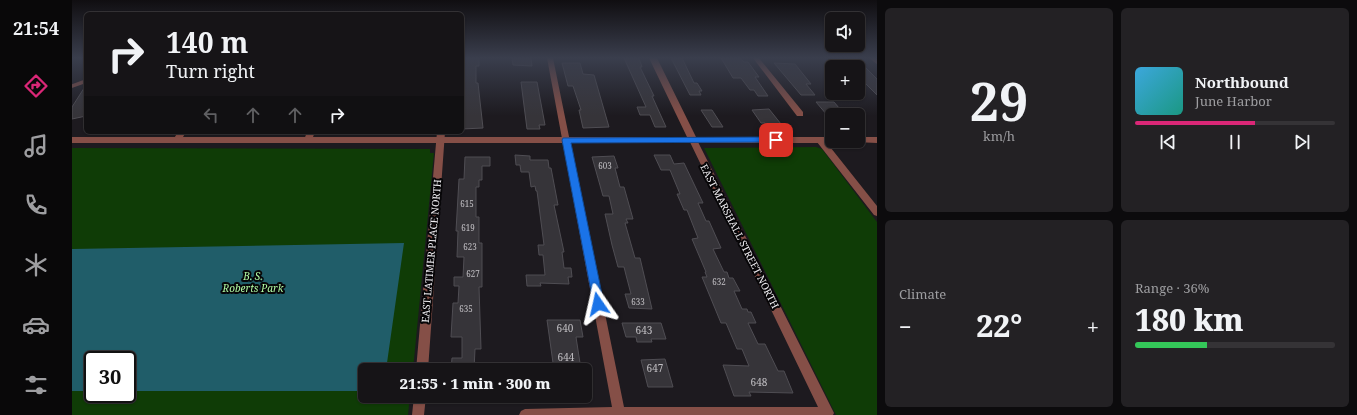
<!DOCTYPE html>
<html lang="en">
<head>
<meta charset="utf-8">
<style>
  body { margin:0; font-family:"Noto Serif",serif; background:#232124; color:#f1f3f6; height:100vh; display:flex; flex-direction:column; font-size:15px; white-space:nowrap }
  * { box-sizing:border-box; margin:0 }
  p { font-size:13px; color:#9e9ea1 }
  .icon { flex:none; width:22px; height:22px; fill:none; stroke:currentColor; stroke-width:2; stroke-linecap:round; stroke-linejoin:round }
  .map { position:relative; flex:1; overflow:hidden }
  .side { display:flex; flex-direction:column; gap:8px; padding:8px; background:#0c0b0d; width:480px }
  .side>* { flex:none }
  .top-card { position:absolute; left:12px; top:12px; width:380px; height:122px; border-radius:6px; box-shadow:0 1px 3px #0004,0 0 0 1px #353336; background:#161417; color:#f1f3f6; overflow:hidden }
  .controls { position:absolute; left:753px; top:12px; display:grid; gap:8px }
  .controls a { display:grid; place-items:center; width:40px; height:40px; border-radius:6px; background:#161417; box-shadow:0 1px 3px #0004,0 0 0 1px #353336; font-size:20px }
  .speed { position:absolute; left:12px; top:351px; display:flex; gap:8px; font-size:20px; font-weight:700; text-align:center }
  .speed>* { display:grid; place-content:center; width:52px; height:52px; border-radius:50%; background:#161417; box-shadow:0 1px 3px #0004,0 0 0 1px #353336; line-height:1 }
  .speed .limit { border:2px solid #111; border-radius:6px; background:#fff; color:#111 }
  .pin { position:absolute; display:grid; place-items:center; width:34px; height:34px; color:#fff; margin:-17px; border-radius:8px; box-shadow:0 2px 6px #0006 }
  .me { position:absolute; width:44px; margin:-22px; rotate:349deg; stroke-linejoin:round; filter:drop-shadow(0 0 3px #0008) }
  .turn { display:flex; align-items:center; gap:14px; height:84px; padding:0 16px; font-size:18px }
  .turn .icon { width:52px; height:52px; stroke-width:2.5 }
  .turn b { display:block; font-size:28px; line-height:34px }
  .lanes { display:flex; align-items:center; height:38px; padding:0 16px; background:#0003; justify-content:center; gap:20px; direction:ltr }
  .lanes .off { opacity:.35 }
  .big { font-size:30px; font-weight:800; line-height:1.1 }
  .side .tile { flex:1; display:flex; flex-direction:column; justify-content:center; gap:6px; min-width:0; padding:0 14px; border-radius:6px; background:#232124 }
  .side .dial { align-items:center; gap:0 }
  .dial b { font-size:52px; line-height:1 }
  .song { display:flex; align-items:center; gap:12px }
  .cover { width:48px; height:48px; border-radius:6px; background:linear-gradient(135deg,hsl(200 70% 55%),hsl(170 70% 35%)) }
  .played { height:4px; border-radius:2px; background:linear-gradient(90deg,#db2777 60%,#353336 60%) }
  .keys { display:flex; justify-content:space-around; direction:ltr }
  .heat { display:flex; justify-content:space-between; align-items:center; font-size:22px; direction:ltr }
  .charge { height:6px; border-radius:3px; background:linear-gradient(90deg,#34c759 36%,#353336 0) }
  .side .tiles { flex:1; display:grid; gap:8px; grid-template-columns:repeat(2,1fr) }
  .trip { position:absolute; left:286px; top:363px; width:234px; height:40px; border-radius:6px; background:#161417; box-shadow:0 1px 3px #0004,0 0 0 1px #353336; font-weight:800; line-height:40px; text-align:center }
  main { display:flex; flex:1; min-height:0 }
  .tabs { display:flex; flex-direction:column; width:72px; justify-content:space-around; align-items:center; background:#090809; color:#9e9ea1 }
  .tabs .icon { width:28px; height:28px }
  .tabs .active { color:#db2777 }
  .tabs b { font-size:18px; color:#f1f3f6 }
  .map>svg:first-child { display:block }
  .green { fill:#0f3c06; fill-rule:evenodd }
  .water { fill:#205d69 }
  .building { fill:#363439; stroke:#4f4d53 }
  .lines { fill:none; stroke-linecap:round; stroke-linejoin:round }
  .service { stroke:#854f47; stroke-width:3.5 }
  .minor { fill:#854f47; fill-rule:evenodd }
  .tertiary { fill:#854f47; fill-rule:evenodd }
  .route { fill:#1a73e8; stroke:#114b97 }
  .labels { text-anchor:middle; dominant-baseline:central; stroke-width:4; stroke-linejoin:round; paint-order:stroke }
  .number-label { font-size:8px; fill:#c1bfc3 }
  .street-label { font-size:10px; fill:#efedf1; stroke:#070608 }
  .park-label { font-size:10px; font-style:italic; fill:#b1fba4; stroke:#070608 }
  .near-number-label { font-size:10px; fill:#c1bfc3 }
</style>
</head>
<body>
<main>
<nav class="tabs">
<b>21:54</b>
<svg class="icon active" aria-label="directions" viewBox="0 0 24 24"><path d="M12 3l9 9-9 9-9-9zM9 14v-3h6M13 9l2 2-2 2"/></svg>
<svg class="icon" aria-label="music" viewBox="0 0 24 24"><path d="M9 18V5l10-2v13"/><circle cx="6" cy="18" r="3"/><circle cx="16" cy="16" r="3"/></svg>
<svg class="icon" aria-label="phone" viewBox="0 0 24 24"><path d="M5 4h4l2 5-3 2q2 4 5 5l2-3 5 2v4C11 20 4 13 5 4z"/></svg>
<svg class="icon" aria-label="climate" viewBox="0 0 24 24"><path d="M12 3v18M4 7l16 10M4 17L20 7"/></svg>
<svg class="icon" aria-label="car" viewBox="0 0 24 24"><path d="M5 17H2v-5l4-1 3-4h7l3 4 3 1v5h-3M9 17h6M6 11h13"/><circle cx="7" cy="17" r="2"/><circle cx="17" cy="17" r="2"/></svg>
<svg class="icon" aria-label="filters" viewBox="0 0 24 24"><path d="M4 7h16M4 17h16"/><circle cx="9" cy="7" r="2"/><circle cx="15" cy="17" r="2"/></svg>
</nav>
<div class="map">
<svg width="805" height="415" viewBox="0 0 805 415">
  <rect width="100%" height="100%" fill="#1d1a1f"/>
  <!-- green -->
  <path class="green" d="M 744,147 L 750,149 L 805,222 L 805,415 L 764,415 L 632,148 Z
    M 0,148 L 358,149 L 358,153 L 362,153 L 341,370 L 293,370 L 293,396 L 338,396 L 336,415 L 0,415 ZM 21,360 L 55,360 L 55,394 L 21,394 Z"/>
  <!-- water -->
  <path class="water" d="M 332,243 L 314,370 L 293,370 L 293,391 L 55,391 L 55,360 L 21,360 L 21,391 L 0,391 L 0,249 Z"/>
  <!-- building -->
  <path class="building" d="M 391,58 L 407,58 L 407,66 L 404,66 L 404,83 L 406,83 L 411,128 L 390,129 Z
    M 440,58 L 459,58 L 460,66 L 441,65 Z
    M 552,58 L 567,58 L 570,67 L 568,67 L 582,96 L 580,96 L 594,127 L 583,127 L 578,115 L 568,115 L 565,107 L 574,107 Z
    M 599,58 L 610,58 L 622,83 L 625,83 L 630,91 L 627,91 L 629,95 L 618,95 Z
    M 649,58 L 668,58 L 672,62 L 676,62 L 687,77 L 683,77 L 696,96 L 686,96 L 682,90 L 678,90 L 669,78 L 661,78 Z
    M 768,58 L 784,58 L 805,79 L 805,95 L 786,76 L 786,67 L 777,67 Z
    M 490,63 L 508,63 L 511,74 L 522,75 L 537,127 L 511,128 L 507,110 L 509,110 L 501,86 L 496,86 Z
    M 702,63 L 723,64 L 739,84 L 734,84 L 743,95 L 729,95 Z
    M 449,82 L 465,82 L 473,125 L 467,125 L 468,129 L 455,129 Z
    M 14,85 L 14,116 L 0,119 L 0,107 Z
    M 744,102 L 762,102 L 773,115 L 755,115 Z
    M 697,109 L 713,129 L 698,130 L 693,123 L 689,123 L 680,110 Z
    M 629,110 L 640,110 L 651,127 L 640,127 Z
    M 443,155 L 458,156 L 458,160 L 476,160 L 477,168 L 479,168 L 486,205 L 482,205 L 492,252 L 490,252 L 492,268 L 499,268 L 500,277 L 496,277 L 497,284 L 468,283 L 469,286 L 455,286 L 454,275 L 473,275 L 471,255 L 467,255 L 466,245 L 472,245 L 465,191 L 464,191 L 463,186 L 459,187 L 457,172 L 449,172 L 448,165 L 444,165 Z
    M 582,155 L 598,155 L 602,164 L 612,163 L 631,203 L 626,203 L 634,221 L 637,221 L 649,248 L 641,249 L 652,272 L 655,272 L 657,278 L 661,278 L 668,291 L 662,291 L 670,309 L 675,309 L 676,312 L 679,312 L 684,323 L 676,323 L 686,344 L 693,344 L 706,371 L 712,371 L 721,393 L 677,392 L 679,396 L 662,396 L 651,365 L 677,366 L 670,349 L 665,349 L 654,323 L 649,323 L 630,277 L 635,277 L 633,272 L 634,272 L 620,239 L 626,238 L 615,210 L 612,210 L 605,194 L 608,194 L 598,170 L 589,170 Z
    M 542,156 L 546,168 L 543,168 L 548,187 L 552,187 L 561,219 L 554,219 L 556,223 L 553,223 L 563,258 L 568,258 L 580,309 L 557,308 L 553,294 L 559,294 L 554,275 L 552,267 L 546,267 L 540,245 L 533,214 L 541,214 L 537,196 L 531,196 L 520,157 Z
    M 393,157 L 418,157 L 418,166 L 410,166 L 410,180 L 407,180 L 407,187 L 404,187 L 404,217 L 407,217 L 407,243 L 410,243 L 410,287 L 407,287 L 409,349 L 403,349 L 402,370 L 379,370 L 380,358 L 390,358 L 390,337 L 379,337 L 381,303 L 386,303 L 387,286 L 382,286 L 382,277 L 391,277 L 392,257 L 385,257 L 386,231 L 384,231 L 387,179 L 392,179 Z
    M 475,320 L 508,320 L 511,337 L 504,337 L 508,363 L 503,363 L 504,370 L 482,370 Z
    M 550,323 L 589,323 L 594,339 L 579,339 L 580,342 L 565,342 L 564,337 L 554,337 Z
    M 593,359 L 601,387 L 576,387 L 569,360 Z"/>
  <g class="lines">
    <!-- service -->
    <path class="service" d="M 0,86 L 14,81"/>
    <!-- minor -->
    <path class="minor" d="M 475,58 L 481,58 L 552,407 L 746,407 L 617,140 L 621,137 L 625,140 L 760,409 L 762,413 L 761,415 L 447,415 L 449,411 L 453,409 L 540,407 Z
      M 681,58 L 687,58 L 731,112 L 731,116 L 725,116 Z
      M 797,58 L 804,58 L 805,59 L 805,64 Z
      M 106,132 L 114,132 L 108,142 L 105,143 L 101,140 Z
      M 235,132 L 243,132 L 239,142 L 236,143 L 232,140 Z
      M 365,132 L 373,132 L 356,370 L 344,370 Z
      M 748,137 L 751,138 L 805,206 L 805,216 L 802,215 L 745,142 L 744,140 L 745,138 Z
      M 342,396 L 354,396 L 352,415 L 340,415 Z"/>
    <!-- tertiary -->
    <path class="tertiary" d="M 577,58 L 585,58 L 624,137 L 760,137 L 760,141 L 764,141 L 760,143 L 0,143 L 0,137 L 615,137 Z
      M 786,137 L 805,137 L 805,143 L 783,142 L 786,141 Z"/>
  </g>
  <!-- sky -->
  <linearGradient id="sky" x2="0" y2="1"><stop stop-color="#100e11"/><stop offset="0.5" stop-color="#3a3e4d"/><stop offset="1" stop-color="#3a3e4d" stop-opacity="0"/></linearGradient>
  <rect width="805" height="116" fill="url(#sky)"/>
  <!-- route -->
  <path class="route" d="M 704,137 L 707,138 L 707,142 L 499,143 L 532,304 L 530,307 L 526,309 L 522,307 L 490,140 L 491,138 Z"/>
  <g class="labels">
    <!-- number labels -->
    <g class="number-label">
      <text x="533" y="165">603</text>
      <text x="395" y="203">615</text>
      <text x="396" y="227">619</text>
      <text x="398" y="246">623</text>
      <text x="401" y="273">627</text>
      <text x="647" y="281">632</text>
      <text x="566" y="301">633</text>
      <text x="394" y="308">635</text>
    </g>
    <!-- street labels -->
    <g class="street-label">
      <text transform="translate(668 236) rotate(63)">EAST MARSHALL STREET NORTH</text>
      <text transform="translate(359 251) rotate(-85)">EAST LATIMER PLACE NORTH</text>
    </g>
    <!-- park labels -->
    <g class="park-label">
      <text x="181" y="276">B. S.<tspan x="181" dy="12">Roberts Park</tspan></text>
    </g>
    <!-- near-number labels -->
    <g class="near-number-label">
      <text x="493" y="328">640</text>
      <text x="572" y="330">643</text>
      <text x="494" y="357">644</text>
      <text x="583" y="368">647</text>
      <text x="687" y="382">648</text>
    </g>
  </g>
</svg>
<div class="controls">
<a><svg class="icon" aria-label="sound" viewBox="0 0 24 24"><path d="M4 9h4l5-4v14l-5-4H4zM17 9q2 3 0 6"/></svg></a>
<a>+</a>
<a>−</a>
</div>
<div class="speed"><div class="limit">30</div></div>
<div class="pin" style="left:704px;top:140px;background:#d93025"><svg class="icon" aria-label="arrive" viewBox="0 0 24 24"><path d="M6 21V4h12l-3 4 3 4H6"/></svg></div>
<svg class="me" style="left:526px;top:304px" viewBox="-20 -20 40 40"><path d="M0-17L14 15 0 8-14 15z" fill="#1a73e8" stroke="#fff" stroke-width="4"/></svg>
<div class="trip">21:55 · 1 min · 300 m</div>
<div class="top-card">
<div class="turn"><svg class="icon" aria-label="right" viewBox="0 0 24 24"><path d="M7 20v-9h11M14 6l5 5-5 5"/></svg><div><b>140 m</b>Turn right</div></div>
<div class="lanes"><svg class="icon off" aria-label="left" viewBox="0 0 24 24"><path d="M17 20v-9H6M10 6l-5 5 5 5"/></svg><svg class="icon off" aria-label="ahead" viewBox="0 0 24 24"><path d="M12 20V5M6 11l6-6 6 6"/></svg><svg class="icon off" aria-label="ahead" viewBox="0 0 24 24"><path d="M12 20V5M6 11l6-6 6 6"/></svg><svg class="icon" aria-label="right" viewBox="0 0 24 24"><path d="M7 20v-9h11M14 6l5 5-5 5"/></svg></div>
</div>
</div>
<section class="side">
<div class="tiles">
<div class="tile dial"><b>29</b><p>km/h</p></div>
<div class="tile">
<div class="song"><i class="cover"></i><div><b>Northbound</b><p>June Harbor</p></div></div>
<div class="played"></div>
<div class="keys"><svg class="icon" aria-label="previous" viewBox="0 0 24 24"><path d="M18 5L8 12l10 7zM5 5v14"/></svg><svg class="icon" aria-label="pause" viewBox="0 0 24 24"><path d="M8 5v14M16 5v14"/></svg><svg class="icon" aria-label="next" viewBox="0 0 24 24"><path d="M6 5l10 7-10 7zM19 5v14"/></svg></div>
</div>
<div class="tile"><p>Climate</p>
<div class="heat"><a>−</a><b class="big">22°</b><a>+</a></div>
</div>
<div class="tile"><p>Range · 36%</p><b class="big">180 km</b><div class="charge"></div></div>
</div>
</section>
</main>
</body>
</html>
